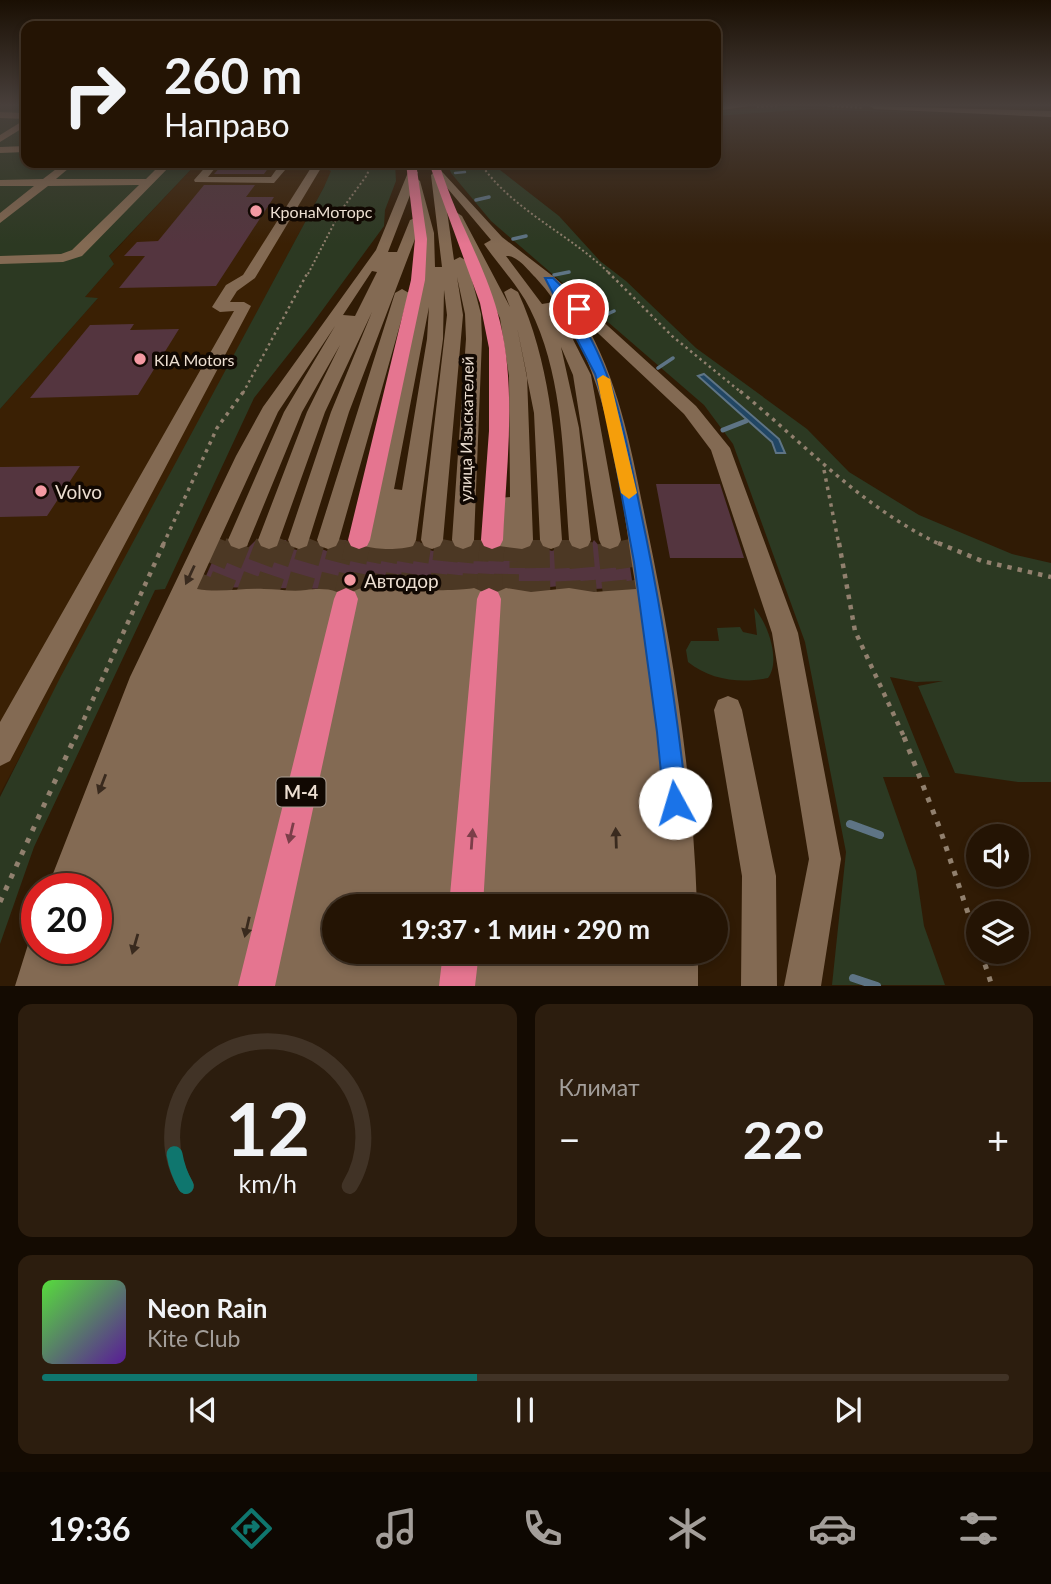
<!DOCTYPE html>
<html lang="ru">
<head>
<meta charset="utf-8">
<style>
  body { margin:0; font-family:Lato,sans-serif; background:#2c1d0e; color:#f1f3f6; height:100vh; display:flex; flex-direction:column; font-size:26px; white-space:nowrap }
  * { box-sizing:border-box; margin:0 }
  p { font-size:23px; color:#a39e9a }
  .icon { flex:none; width:38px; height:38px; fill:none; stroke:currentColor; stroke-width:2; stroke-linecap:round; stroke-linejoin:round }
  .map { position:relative; height:986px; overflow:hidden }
  .drawer { display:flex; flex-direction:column; gap:18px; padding:18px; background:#140b02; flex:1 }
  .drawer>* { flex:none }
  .banner { position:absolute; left:21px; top:21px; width:700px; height:147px; border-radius:14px; box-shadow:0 4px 10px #0003,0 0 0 2px #413326; background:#241404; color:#f1f3f6; overflow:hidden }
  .tools { position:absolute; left:966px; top:824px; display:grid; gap:14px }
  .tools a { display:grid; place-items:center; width:63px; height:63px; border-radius:50%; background:#241404; box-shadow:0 4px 10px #0003,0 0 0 2px #413326; font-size:35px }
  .speed { position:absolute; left:21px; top:873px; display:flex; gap:14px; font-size:35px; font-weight:700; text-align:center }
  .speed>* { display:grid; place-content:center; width:91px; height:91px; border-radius:50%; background:#241404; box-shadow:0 4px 10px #0003,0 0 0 2px #413326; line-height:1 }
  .speed .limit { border:10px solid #d22; background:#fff; color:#111 }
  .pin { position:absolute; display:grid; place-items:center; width:60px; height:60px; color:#fff; margin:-30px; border:4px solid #fff; border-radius:50%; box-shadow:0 2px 7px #0007 }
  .me { position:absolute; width:77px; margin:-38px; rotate:354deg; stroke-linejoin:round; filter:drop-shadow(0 0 5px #0008) }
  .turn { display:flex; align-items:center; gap:24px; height:147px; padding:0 28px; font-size:32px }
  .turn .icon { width:91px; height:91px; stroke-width:2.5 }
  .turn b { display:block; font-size:49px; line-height:60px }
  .big { font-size:52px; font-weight:700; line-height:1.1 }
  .drawer .card { flex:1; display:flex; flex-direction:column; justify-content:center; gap:10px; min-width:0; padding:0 24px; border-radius:14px; background:#2c1d0e }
  .drawer .dial { align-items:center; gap:0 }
  .dial svg { height:182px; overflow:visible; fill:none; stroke:#413326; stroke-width:7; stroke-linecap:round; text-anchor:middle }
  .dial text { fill:#f1f3f6; stroke:none }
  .song { display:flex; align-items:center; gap:21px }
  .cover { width:84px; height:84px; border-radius:10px; background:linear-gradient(135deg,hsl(110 70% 55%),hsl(270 70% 35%)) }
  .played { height:7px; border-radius:4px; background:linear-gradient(90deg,#0f766e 45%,#413326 45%) }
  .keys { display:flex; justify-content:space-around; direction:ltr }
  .heat { display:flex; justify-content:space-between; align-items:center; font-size:38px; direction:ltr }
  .drawer .tiles { flex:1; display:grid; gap:18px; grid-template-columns:1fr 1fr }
  .card:last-child { grid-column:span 2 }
  .trip { position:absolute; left:322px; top:894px; width:406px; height:70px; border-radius:35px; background:#241404; box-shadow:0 4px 10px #0003,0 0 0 2px #413326; font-weight:700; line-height:70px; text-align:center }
  .tabs { display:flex; height:112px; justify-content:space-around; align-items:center; background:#0e0802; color:#a39e9a }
  .tabs .icon { width:49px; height:49px }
  .tabs .active { color:#0f766e }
  .tabs b { font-size:32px; color:#f1f3f6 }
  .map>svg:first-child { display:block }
  .built { fill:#3a2004 }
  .green { fill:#2c3922 }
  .water { fill:#214664; stroke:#5e7485; stroke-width:2 }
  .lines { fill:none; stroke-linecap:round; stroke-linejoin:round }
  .stream-far3 { stroke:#5e7485; stroke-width:2.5 }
  .stream-far2 { stroke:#5e7485; stroke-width:3.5 }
  .stream-far1 { stroke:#5e7485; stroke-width:5 }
  .stream { stroke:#5e7485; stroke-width:8 }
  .building { fill:#54353f }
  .minor-tunnel-far1 { stroke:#4c3824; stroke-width:20; stroke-dasharray:20 10; stroke-linecap:butt }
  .minor-tunnel { stroke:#4c3824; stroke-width:25; stroke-dasharray:25 13; stroke-linecap:butt }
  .highway-tunnel-far1 { stroke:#4c3824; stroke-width:20; stroke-dasharray:20 10; stroke-linecap:butt }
  .highway-tunnel { stroke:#4c3824; stroke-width:25; stroke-dasharray:25 13; stroke-linecap:butt }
  .path-far4 { stroke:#91806e; stroke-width:2; stroke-dasharray:2 2.5; stroke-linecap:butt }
  .path-far3 { stroke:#91806e; stroke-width:2.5; stroke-dasharray:2.5 3.5; stroke-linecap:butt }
  .path-far2 { stroke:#91806e; stroke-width:3.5; stroke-dasharray:3.5 5; stroke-linecap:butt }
  .path-far1 { stroke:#91806e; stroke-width:4.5; stroke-dasharray:4.5 6; stroke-linecap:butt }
  .path { stroke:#91806e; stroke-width:5; stroke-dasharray:5 8; stroke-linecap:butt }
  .minor { fill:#836a53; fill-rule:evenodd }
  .highway { fill:#e57590; fill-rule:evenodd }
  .oneway { fill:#392a1e }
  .oneway2 { fill:#7b3e49 }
  .route { fill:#1a73e8; stroke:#114b97; stroke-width:2 }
  .slow { fill:#f59e0b }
  .poi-dot { fill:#f49aa3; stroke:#110802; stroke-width:2.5 }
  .labels { text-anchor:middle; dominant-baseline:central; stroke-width:7; stroke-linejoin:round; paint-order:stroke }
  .far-poi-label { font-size:16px; fill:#ecded1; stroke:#110802; text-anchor:start }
  .far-street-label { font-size:16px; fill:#ecded1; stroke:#110802 }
  .shield { fill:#110802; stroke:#aa9e93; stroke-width:2 }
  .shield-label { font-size:18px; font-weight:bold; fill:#ecded1 }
  .poi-label { font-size:19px; fill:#ecded1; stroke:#110802; text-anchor:start }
</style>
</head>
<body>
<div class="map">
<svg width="1051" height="986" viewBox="0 0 1051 986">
  <rect width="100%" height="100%" fill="#301b05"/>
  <!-- built -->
  <path class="built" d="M 197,163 L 316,163 L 334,168 L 0,794 L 0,409 L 97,299 L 84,298 L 114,264 L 109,257 Z"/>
  <!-- green -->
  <path class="green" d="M 0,106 L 26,106 L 26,163 L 197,163 L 109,256 L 114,264 L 85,297 L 98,298 L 0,409 Z
    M 786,107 L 1007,116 L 812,109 L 716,116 L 716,110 Z
    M 327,163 L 395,163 L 396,181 L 385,210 L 384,226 L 310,327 L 254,398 L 165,589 L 155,590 L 34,847 L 0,944 L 0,797 L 61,676 L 324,187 L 331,171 L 324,168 Z
    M 447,163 L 491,163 L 559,216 L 600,261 L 626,281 L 696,348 L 807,429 L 849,472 L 919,515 L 1012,554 L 1051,563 L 1051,782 L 1018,782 L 955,773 L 918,686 L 943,681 L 916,682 L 890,677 L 930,777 L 883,777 L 916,871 L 924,926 L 945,985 L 832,985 L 846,852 L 805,642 L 733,444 L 704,405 L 491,221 L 451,173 Z
    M 754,608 C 768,623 781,661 768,678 C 741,684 710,680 688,662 L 686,650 L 691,641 L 719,641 L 717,628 L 740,627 L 743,632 L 757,635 Z"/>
  <!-- water -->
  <path class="water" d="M 704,374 L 779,439 L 785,453 L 776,453 L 772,442 L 698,376 Z"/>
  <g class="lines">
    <!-- stream-far3 -->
    <path class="stream-far3" d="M 455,173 L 465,172"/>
    <!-- stream-far2 -->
    <path class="stream-far2" d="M 476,200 L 489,197
      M 513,239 L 526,236
      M 554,275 L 569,272
      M 601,317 L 614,311
      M 658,368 L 673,358"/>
    <!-- stream-far1 -->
    <path class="stream-far1" d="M 723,430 L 746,421"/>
    <!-- stream -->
    <path class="stream" d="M 850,824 L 880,835
      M 853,978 L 877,986"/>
  </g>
  <!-- building -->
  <path class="building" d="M 224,163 L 272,163 L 264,174 L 214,174 Z
    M 204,185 L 255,185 L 246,197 L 274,197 L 216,286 L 119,288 L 145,256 L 124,256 L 137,242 L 158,241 Z
    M 134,324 L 130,330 L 179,329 L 138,395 L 30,398 L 90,325 Z
    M 80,466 L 47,516 L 0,517 L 0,467 Z
    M 656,484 L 720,484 L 744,558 L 670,558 Z
    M 222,540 L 230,548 L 238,551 L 248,548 L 256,540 L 259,547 L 268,551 L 278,548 L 282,540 L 286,540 L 290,548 L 300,551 L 308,548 L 312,540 L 319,548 L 327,551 L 337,548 L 342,540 L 346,540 L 349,547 L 358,551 L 389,552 L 414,549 L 419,541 L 423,548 L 433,551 L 441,548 L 447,540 L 454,548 L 462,551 L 472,548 L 478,540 L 482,547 L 491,551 L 500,549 L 523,551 L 532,547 L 536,540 L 542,548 L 552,551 L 561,547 L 565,540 L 571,548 L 579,551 L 589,548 L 594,540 L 601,548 L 611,551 L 619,548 L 626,540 L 633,587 L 594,589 L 569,585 L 531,589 L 506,585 L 498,589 L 474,585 L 418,588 L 361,585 L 354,588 L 345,586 L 337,589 L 201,587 Z"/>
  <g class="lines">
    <!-- minor-tunnel-far1 -->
    <path class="minor-tunnel-far1" d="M 522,540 L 522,545
      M 537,540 L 537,545
      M 566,540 L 566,545
      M 580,540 L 580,545
      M 610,540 L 611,545
      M 625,540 L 626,545
      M 221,545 L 223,540
      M 237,545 L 239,540
      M 267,545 L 269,540
      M 282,545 L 284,540
      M 311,545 L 313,540
      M 342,545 L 343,540
      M 372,545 L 373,540
      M 388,545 L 389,540
      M 404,545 L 405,540
      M 418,545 L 419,542
      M 446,545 L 447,540
      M 462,545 L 463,540
      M 477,545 L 477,540
      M 507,545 L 507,540"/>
    <!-- minor-tunnel -->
    <path class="minor-tunnel" d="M 522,543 L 522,599
      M 537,543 L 538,600
      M 566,543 L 569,599
      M 580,543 L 585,600
      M 610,543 L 616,600
      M 625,543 L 633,599
      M 198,599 L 222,543
      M 215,599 L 238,543
      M 247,599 L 268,543
      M 264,599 L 283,543
      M 296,599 L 312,543
      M 328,599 L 342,543
      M 361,599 L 372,543
      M 377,599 L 388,543
      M 394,599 L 404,543
      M 410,599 L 419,543
      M 441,599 L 447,543
      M 474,599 L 477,543
      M 506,599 L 507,543
      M 457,600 L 463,543"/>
    <!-- highway-tunnel-far1 -->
    <path class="highway-tunnel-far1" d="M 358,545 L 359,540
      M 492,545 L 492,540"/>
    <!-- highway-tunnel -->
    <path class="highway-tunnel" d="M 346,599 L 358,543
      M 489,599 L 492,543"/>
    <!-- path-far4 -->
    <path class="path-far4" d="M 828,106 L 864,108
      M 757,107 L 779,106
      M 480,163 C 514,212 569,233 610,274
      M 308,274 L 340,212 L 367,175 L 371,163"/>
    <!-- path-far3 -->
    <path class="path-far3" d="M 608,272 L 672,336 L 742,393
      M 243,393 L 308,272"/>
    <!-- path-far2 -->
    <path class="path-far2" d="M 740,391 C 808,447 860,506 941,545
      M 824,470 L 839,545
      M 163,545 L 217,428 L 244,391"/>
    <!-- path-far1 -->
    <path class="path-far1" d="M 839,543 L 855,631 L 905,739
      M 938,543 L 982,561 L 1051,577
      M 75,739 L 164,543"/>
    <!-- path -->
    <path class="path" d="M 904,737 L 940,829 L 978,943
      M 0,902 L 75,737
      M 981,952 L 992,986"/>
    <!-- minor -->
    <path class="minor" d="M 716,106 L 749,106 L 716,111 Z
      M 870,106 L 1051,111 L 1051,117 L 874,109 Z
      M 0,112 L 26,113 L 26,119 L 0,118 Z
      M 26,119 L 26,126 L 0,142 L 0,135 Z
      M 26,146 L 26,152 L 0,153 L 0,147 Z
      M 64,163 L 75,163 L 56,179 L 146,179 L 162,163 L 173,163 L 82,256 L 63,262 L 0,264 L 0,256 L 61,254 L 72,250 L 139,185 L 48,186 L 0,223 L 0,213 L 34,186 L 0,186 L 0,180 L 43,179 Z
      M 209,163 L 219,163 L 208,177 L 271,177 L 281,163 L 291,163 L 274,183 L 195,182 L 194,180 Z
      M 314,163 L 324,163 L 255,278 L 237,291 L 230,302 L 244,302 L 251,306 L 10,761 L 0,766 L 0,722 L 234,311 L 220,312 L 212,307 L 226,285 L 243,275 Z
      M 434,163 L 502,237 L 554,277 L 696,406 L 730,448 L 798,633 L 841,859 L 821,986 L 784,986 L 809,859 L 772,633 L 711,450 L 684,414 L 583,319 C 621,384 632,454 647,527 C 673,652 693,778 697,906 L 471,906 L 494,599 L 497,592 L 506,588 L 531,592 L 569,588 L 594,592 L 636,589 C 618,483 612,360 535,277 C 528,270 517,255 506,256 L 542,304 L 554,302 L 591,375 L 621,540 L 618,546 L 610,549 L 602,546 L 599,540 L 573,375 L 561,347 L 579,428 L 591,540 L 588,546 L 580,549 L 572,546 L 569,540 C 563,464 565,379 530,309 C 518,285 499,266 484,244 L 491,240 L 443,183 L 454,260 L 460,257 L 467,261 L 481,314 L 482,339 L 474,540 L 471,546 L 463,549 L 455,546 L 452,540 L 466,339 L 465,314 L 457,277 L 463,315 L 443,540 L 440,546 L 432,549 L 424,546 L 421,540 L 447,315 L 444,290 L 443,339 L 416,540 L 413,546 C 401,550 377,550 365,546 L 362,540 L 408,339 L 423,256 L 420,226 L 349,412 L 307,546 L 299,549 L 291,546 L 288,540 L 331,412 L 372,312 L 325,412 L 277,546 L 269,549 L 261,546 L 258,540 L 307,412 L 340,345 L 302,412 L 247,546 L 239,549 L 231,546 L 228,540 L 284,412 L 335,326 L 278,412 L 197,589 C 219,593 242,588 264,589 C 278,589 292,592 306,590 C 315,589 327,588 337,592 L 340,599 L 253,986 L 15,986 L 31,935 L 37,933 L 37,948 L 96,948 L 96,889 L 47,889 L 130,677 L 236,456 L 263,407 L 376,250 L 409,170 L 418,172 L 416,178 L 420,181 L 434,233 L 435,267 L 442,267 L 431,175 L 434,172 L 429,166 ZM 412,190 L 418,217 L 410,220 L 397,252 L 388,252 ZM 372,271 L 377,272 L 355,316 L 343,315 ZM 429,307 L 427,339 L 402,490 L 394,489 Z
      M 456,212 L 462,216 L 510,307 L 504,292 L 511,288 L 518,292 C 554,371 556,455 562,540 L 559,546 L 551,549 L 543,546 L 540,540 L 534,413 L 517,327 L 527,376 L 533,540 L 530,546 L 522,549 L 499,546 C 493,535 493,510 499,498 L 510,497 L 509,376 L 500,318 L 450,216 Z
      M 402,289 L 409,293 L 339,540 L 336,546 L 328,549 L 320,546 L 317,540 L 395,293 Z
      M 361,588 C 370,592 466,591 474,588 L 483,592 L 486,599 L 458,906 L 334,906 L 334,952 L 454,952 L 451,986 L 264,986 L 349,599 L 352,592 Z
      M 728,696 L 738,700 L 742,710 L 776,876 L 777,986 L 741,986 L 742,876 L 714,710 L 718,700 Z
      M 466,952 L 698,952 L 698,986 L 463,986 Z"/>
    <!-- highway -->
    <path class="highway" d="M 406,163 L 416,163 L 427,239 L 425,280 L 370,540 L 367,546 L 359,549 L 351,546 L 348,540 L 411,280 L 415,239 Z
      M 429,163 L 439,163 C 455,218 487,267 500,322 C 517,392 506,469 503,540 L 500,546 L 492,549 L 484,546 L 481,540 L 489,431 L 489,348 L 480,303 Z
      M 346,588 L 355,592 L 358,599 L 275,986 L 238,986 L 334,599 L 337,592 Z
      M 489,588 L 498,592 L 501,599 L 483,906 L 449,906 L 477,599 L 480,592 Z
      M 443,952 L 479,952 L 475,986 L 439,986 Z"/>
  </g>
  <!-- one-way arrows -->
  <defs><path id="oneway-solid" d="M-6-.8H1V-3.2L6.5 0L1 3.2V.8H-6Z" transform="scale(1.75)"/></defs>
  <g class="oneway">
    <use href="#oneway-solid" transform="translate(190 575) rotate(115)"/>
    <use href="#oneway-solid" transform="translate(102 784) rotate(111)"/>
    <use href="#oneway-solid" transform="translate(616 838) rotate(-92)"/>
    <use href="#oneway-solid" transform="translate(247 927) rotate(103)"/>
    <use href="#oneway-solid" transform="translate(135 944) rotate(106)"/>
  </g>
  <g class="oneway2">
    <use href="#oneway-solid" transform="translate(291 833) rotate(103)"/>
    <use href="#oneway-solid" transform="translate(472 839) rotate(-86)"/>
  </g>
  <!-- sky -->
  <linearGradient id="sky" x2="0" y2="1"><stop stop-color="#1a0f03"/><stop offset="0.43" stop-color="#483f3b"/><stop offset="1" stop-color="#483f3b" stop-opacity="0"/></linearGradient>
  <rect width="1051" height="244" fill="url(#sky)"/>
  <!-- route -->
  <path class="route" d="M 545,278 L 553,278 L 585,309 L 575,312 C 615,371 626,439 640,508 C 661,605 676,704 687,803 L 684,812 L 675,815 L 667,812 L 664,803 L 657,732 L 634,562 L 606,410 L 595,374 Z"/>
  <!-- slow -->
  <path class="slow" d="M 603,375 L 610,379 L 637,493 L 629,499 L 621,493 L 597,379 Z"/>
  <!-- markers -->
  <g class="poi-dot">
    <circle cx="256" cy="211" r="7"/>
    <circle cx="140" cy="359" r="7"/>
    <circle cx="41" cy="491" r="7"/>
    <circle cx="350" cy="580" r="7"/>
  </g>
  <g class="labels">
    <!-- far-poi labels -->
    <g class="far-poi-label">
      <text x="270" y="211">КронаМоторс</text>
      <text x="154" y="359">KIA Motors</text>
    </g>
    <!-- far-street labels -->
    <g class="far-street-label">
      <text transform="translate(466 429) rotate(-89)">улица Изыскателей</text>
    </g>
    <!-- shield labels -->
    <rect class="shield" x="276.5" y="777.5" width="49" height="29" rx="5"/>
    <g class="shield-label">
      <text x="301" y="792">М-4</text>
    </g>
    <!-- poi labels -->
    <g class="poi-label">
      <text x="55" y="491">Volvo</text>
      <text x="364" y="580">Автодор</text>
    </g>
  </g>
</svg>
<div class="tools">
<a><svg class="icon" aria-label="sound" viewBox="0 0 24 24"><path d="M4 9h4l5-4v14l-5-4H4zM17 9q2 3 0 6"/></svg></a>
<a><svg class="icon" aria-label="layers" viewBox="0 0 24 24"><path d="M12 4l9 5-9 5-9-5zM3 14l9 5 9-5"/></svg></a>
</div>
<div class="speed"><div class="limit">20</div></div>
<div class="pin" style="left:579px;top:309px;background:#d93025"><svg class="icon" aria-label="arrive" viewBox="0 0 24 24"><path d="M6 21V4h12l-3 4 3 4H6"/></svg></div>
<svg class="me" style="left:675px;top:803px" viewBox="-20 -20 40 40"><circle r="19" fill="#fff"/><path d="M0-13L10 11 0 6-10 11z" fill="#1a73e8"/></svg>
<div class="trip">19:37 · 1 мин · 290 m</div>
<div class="banner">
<div class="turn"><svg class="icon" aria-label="right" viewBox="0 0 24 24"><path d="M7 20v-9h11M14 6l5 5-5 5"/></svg><div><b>260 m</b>Направо</div></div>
</div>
</div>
<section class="drawer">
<div class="tiles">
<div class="card dial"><svg viewBox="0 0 100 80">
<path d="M14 69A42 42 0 1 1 86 69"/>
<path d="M14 69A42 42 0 0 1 9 55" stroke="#0f766e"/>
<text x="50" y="56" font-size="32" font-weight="700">12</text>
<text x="50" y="72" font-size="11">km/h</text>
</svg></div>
<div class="card"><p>Климат</p>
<div class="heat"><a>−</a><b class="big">22°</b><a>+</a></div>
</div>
<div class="card">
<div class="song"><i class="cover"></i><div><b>Neon Rain</b><p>Kite Club</p></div></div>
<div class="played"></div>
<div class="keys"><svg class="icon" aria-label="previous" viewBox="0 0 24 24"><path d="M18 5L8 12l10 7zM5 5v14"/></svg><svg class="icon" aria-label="pause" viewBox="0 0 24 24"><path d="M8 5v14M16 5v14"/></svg><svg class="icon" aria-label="next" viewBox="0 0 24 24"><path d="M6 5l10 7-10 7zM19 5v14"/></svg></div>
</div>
</div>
</section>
<nav class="tabs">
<b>19:36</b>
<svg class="icon active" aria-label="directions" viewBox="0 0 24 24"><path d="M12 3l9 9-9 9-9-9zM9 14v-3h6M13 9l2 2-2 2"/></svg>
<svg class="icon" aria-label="music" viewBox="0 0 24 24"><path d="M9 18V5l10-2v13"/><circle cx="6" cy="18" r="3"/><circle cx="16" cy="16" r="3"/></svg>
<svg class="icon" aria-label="phone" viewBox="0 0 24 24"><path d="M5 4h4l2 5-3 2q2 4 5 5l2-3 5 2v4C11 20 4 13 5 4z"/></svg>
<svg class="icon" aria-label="climate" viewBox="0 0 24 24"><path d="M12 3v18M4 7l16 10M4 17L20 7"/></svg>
<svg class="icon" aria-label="car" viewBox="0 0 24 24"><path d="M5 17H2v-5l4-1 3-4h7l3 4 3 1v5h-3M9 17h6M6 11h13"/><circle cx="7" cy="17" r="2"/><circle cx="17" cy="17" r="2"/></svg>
<svg class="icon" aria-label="filters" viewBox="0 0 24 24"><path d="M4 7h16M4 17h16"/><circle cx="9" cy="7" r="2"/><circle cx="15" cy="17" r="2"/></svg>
</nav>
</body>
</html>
